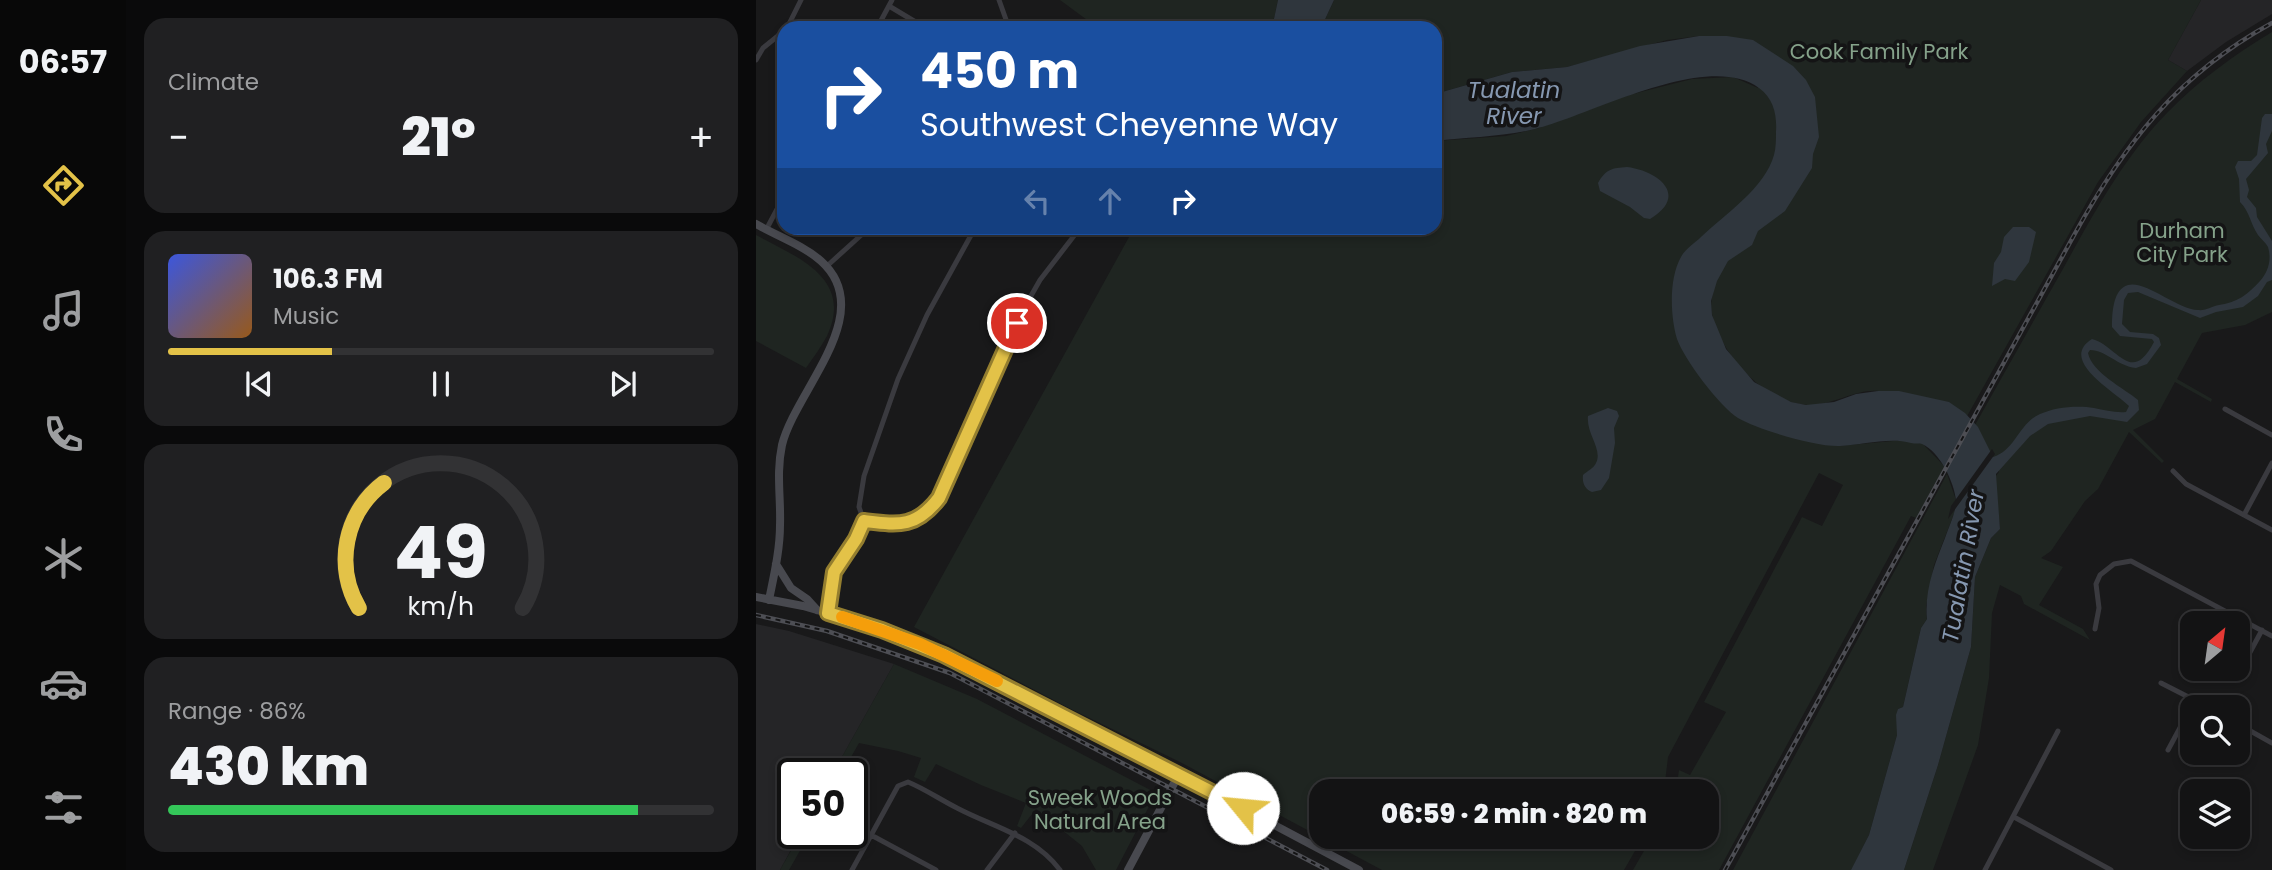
<!DOCTYPE html>
<html lang="en">
<head>
<meta charset="utf-8">
<style>
  body { margin:0; font-family:Poppins,sans-serif; background:#202022; color:#f1f3f6; height:100vh; display:flex; flex-direction:column; font-size:26px; white-space:nowrap }
  * { box-sizing:border-box; margin:0 }
  p { font-size:23px; color:#9d9ea0 }
  .icon { flex:none; width:38px; height:38px; fill:none; stroke:currentColor; stroke-width:2; stroke-linecap:round; stroke-linejoin:round }
  .map { position:relative; flex:1; overflow:hidden }
  .panel { display:flex; flex-direction:column; gap:18px; padding:18px; background:#0a0a0b; width:630px }
  .panel>* { flex:none }
  .banner { position:absolute; left:21px; top:21px; width:665px; height:214px; border-radius:21px; box-shadow:0 4px 10px #0003,0 0 0 2px #323234; background:#1a4fa0; color:#fff; overflow:hidden }
  .needle { width:46px; rotate:29deg }
  .fabs { position:absolute; left:1424px; top:611px; display:grid; gap:14px }
  .fabs a { display:grid; place-items:center; width:70px; height:70px; border-radius:14px; background:#131314; box-shadow:0 4px 10px #0003,0 0 0 2px #323234; font-size:35px }
  .speed { position:absolute; left:21px; top:758px; display:flex; gap:14px; font-size:35px; font-weight:700; text-align:center }
  .speed>* { display:grid; place-content:center; width:91px; height:91px; border-radius:50%; background:#131314; box-shadow:0 4px 10px #0003,0 0 0 2px #323234; line-height:1 }
  .speed .limit { border:4px solid #111; border-radius:10px; background:#fff; color:#111 }
  .pin { position:absolute; display:grid; place-items:center; width:60px; height:60px; color:#fff; margin:-30px; border:4px solid #fff; border-radius:50%; box-shadow:0 2px 7px #0007 }
  .me { position:absolute; width:77px; margin:-38px; rotate:298deg; stroke-linejoin:round; filter:drop-shadow(0 0 5px #0008) }
  .turn { display:flex; align-items:center; gap:24px; height:147px; padding:0 28px; font-size:32px }
  .turn .icon { width:91px; height:91px; stroke-width:2.5 }
  .turn b { display:block; font-size:49px; line-height:60px }
  .lanes { display:flex; align-items:center; height:66px; padding:0 28px; background:#0003; justify-content:center; gap:35px; direction:ltr }
  .lanes .off { opacity:.35 }
  .big { font-size:52px; font-weight:800; line-height:1.1 }
  .panel .card { flex:1; display:flex; flex-direction:column; justify-content:center; gap:10px; min-width:0; padding:0 24px; border-radius:21px; background:#202022 }
  .panel .dial { align-items:center; gap:0 }
  .dial svg { height:182px; overflow:visible; fill:none; stroke:#323234; stroke-width:7; stroke-linecap:round; text-anchor:middle }
  .dial text { fill:#f1f3f6; stroke:none }
  .song { display:flex; align-items:center; gap:21px }
  .cover { width:84px; height:84px; border-radius:10px; background:linear-gradient(135deg,hsl(230 70% 55%),hsl(30 70% 35%)) }
  .played { height:7px; border-radius:4px; background:linear-gradient(90deg,#e3c248 30%,#323234 30%) }
  .keys { display:flex; justify-content:space-around; direction:ltr }
  .heat { display:flex; justify-content:space-between; align-items:center; font-size:38px; direction:ltr }
  .charge { height:10px; border-radius:5px; background:linear-gradient(90deg,#34c759 86%,#323234 0) }
  .trip { position:absolute; left:553px; top:779px; width:410px; height:70px; border-radius:21px; background:#131314; box-shadow:0 4px 10px #0003,0 0 0 2px #323234; font-weight:800; line-height:70px; text-align:center }
  main { display:flex; flex:1; min-height:0 }
  .dock { display:flex; flex-direction:column; width:126px; justify-content:space-around; align-items:center; background:#080808; color:#9d9ea0 }
  .dock .icon { width:49px; height:49px }
  .dock .current { color:#e3c248 }
  .dock b { font-size:32px; color:#f1f3f6 }
  .map>svg:first-child { display:block }
  .built { fill:#252527 }
  .green { fill:#1f2521 }
  .water { fill:#2f363d }
  .pier { fill:#19191a }
  .lines { fill:none; stroke-linecap:round; stroke-linejoin:round }
  .street { stroke:#3a3a3f; stroke-width:5 }
  .secondary { stroke:#48494f; stroke-width:8 }
  .rail-casing { stroke:#4d4e54; stroke-width:4.5 }
  .rail { stroke:#141415; stroke-width:2; stroke-dasharray:5; stroke-linecap:butt }
  .route-casing { stroke:#947e2f; stroke-width:18 }
  .route { stroke:#e3c248; stroke-width:12 }
  .slow { stroke:#f59e0b; stroke-width:12 }
  .labels { text-anchor:middle; dominant-baseline:central; stroke-width:7; stroke-linejoin:round; paint-order:stroke }
  .park-label { font-size:21px; fill:#85a28a; stroke:#141415 }
  .water-label { font-size:23px; font-style:italic; fill:#8698b1; stroke:#141415 }
</style>
</head>
<body>
<main>
<nav class="dock">
<b>06:57</b>
<svg class="icon current" aria-label="directions" viewBox="0 0 24 24"><path d="M12 3l9 9-9 9-9-9zM9 14v-3h6M13 9l2 2-2 2"/></svg>
<svg class="icon" aria-label="music" viewBox="0 0 24 24"><path d="M9 18V5l10-2v13"/><circle cx="6" cy="18" r="3"/><circle cx="16" cy="16" r="3"/></svg>
<svg class="icon" aria-label="phone" viewBox="0 0 24 24"><path d="M5 4h4l2 5-3 2q2 4 5 5l2-3 5 2v4C11 20 4 13 5 4z"/></svg>
<svg class="icon" aria-label="climate" viewBox="0 0 24 24"><path d="M12 3v18M4 7l16 10M4 17L20 7"/></svg>
<svg class="icon" aria-label="car" viewBox="0 0 24 24"><path d="M5 17H2v-5l4-1 3-4h7l3 4 3 1v5h-3M9 17h6M6 11h13"/><circle cx="7" cy="17" r="2"/><circle cx="17" cy="17" r="2"/></svg>
<svg class="icon" aria-label="filters" viewBox="0 0 24 24"><path d="M4 7h16M4 17h16"/><circle cx="9" cy="7" r="2"/><circle cx="15" cy="17" r="2"/></svg>
</nav>
<section class="panel">
<div class="card"><p>Climate</p>
<div class="heat"><a>−</a><b class="big">21°</b><a>+</a></div>
</div>
<div class="card">
<div class="song"><i class="cover"></i><div><b>106.3 FM</b><p>Music</p></div></div>
<div class="played"></div>
<div class="keys"><svg class="icon" aria-label="previous" viewBox="0 0 24 24"><path d="M18 5L8 12l10 7zM5 5v14"/></svg><svg class="icon" aria-label="pause" viewBox="0 0 24 24"><path d="M8 5v14M16 5v14"/></svg><svg class="icon" aria-label="next" viewBox="0 0 24 24"><path d="M6 5l10 7-10 7zM19 5v14"/></svg></div>
</div>
<div class="card dial"><svg viewBox="0 0 100 80">
<path d="M14 69A42 42 0 1 1 86 69"/>
<path d="M14 69A42 42 0 0 1 25 14" stroke="#e3c248"/>
<text x="50" y="56" font-size="32" font-weight="700">49</text>
<text x="50" y="72" font-size="11">km/h</text>
</svg></div>
<div class="card"><p>Range · 86%</p><b class="big">430 km</b><div class="charge"></div></div>
</section>
<div class="map">
<svg width="1516" height="870" viewBox="0 0 1516 870">
  <rect width="100%" height="100%" fill="#19191a"/>
  <!-- built -->
  <path class="built" d="M 1445,0 L 1516,0 L 1516,14 L 1470,42 L 1431,71 L 1412,60 Z
    M 0,624 L 33,631 L 138,664 L 77,773 L 37,774 L 37,833 L 44,833 L 24,870 L 0,870 Z"/>
  <!-- green -->
  <path class="green" d="M 304,0 L 522,0 L 516,28 L 342,28 Z
    M 578,0 L 1445,0 L 1412,60 L 1431,71 L 1385,122 L 1342,182 L 1210,418 C 1185,410 1148,395 1123,391 C 1101,388 1076,406 1051,405 C 1009,403 964,354 956,314 C 954,305 956,296 958,288 L 949,303 L 969,349 L 997,384 L 1082,446 L 1148,440 L 1167,444 L 1189,467 L 1160,518 L 1155,516 L 963,870 L 877,870 L 896,837 L 950,836 L 950,791 L 920,791 L 923,770 L 934,775 L 970,712 L 948,702 L 1046,517 L 1066,526 L 1087,485 L 1063,473 L 912,757 L 908,791 L 565,791 L 565,836 L 887,837 L 868,870 L 626,870 L 424,762 L 315,709 L 158,627 L 378,228 L 679,228 L 679,141 L 750,136 L 783,128 L 861,98 L 936,79 L 977,77 L 1002,88 L 971,36 L 943,36 L 911,40 L 811,67 L 756,72 L 679,94 L 679,28 L 565,28 Z
    M 1516,32 L 1516,312 L 1489,325 L 1446,333 L 1421,379 L 1456,399 L 1455,402 L 1419,382 L 1399,419 L 1377,430 L 1408,461 L 1406,463 L 1373,432 L 1342,489 L 1329,501 L 1295,551 L 1285,558 L 1307,567 L 1283,605 L 1327,629 L 1334,640 L 1268,604 L 1265,596 L 1244,585 L 1236,613 L 1233,678 L 1222,745 L 1177,870 L 1148,870 L 1182,765 L 1215,647 L 1219,577 L 1235,538 L 1244,529 L 1239,477 L 1243,472 L 1219,425 C 1249,372 1278,320 1308,267 C 1338,213 1368,157 1411,113 C 1442,81 1478,55 1516,32 Z
    M 0,235 C 41,257 98,278 71,336 C 65,347 57,358 50,368 L 0,341 Z
    M 1191,474 L 1200,500 L 1198,514 L 1178,565 L 1170,606 L 1171,619 L 1165,628 L 1147,707 L 1142,709 L 1141,735 L 1113,835 L 1097,867 L 1095,870 L 977,870 Z
    M 138,664 L 221,699 L 400,793 L 360,870 L 340,870 L 326,846 L 280,809 L 265,828 L 261,826 L 270,803 L 225,785 L 180,764 L 169,782 L 158,777 L 165,758 L 142,751 L 103,743 L 86,773 L 77,773 Z
    M 45,833 L 54,833 L 33,870 L 24,870 Z"/>
  <!-- water -->
  <path class="water" d="M 522,0 L 578,0 L 565,28 L 516,28 Z
    M 943,36 L 971,36 L 997,40 L 1037,66 L 1050,80 L 1059,97 L 1063,137 L 1057,154 L 1056,168 L 1029,211 L 1002,231 L 996,245 L 972,261 L 961,281 L 955,301 L 956,315 L 970,349 L 998,382 L 1035,402 L 1050,405 L 1078,402 L 1100,394 L 1122,391 L 1143,391 L 1193,402 L 1209,413 L 1222,427 L 1237,457 C 1259,451 1263,423 1284,414 C 1299,407 1322,405 1338,408 C 1349,410 1359,413 1370,412 L 1373,406 C 1358,391 1302,360 1336,339 C 1362,346 1375,386 1398,342 L 1396,339 L 1364,336 L 1356,327 C 1356,313 1357,289 1372,285 C 1389,280 1421,309 1442,310 C 1450,311 1456,306 1463,305 C 1482,302 1491,295 1504,281 C 1512,272 1516,260 1512,247 C 1510,243 1505,239 1502,235 C 1494,223 1494,212 1484,202 L 1483,179 L 1479,167 L 1482,161 L 1495,161 L 1501,155 L 1506,118 L 1509,114 L 1516,114 L 1516,131 L 1510,144 L 1512,153 L 1490,179 L 1493,190 L 1491,197 L 1500,208 L 1501,217 L 1516,241 L 1516,280 L 1511,282 L 1502,296 L 1487,307 L 1460,312 L 1444,318 L 1382,292 L 1372,293 L 1368,300 L 1366,324 L 1374,332 L 1397,334 L 1403,338 L 1405,345 L 1391,364 L 1380,368 C 1361,366 1350,350 1334,350 L 1332,353 C 1336,373 1368,388 1382,400 L 1383,410 L 1371,422 L 1334,416 L 1292,424 L 1274,436 L 1240,474 L 1244,529 L 1235,538 L 1219,577 L 1215,647 L 1182,765 L 1148,870 L 1095,870 L 1113,835 L 1141,735 L 1140,715 L 1142,709 L 1147,707 L 1165,628 L 1171,619 C 1168,591 1179,563 1189,538 C 1193,526 1200,513 1200,500 C 1198,482 1184,452 1166,444 C 1163,443 1159,444 1155,443 C 1133,437 1107,445 1084,446 C 1060,447 1003,430 982,418 C 964,407 928,359 921,339 C 914,315 913,278 925,257 C 929,249 939,243 945,237 C 969,214 1009,188 1018,155 C 1020,148 1020,139 1020,132 C 1021,115 1018,99 1003,88 C 951,50 833,116 779,129 C 746,137 712,137 679,141 L 679,94 L 756,72 L 811,67 L 884,46 Z
    M 871,167 C 903,171 933,196 894,219 L 888,218 L 874,207 L 844,191 L 842,183 C 850,169 856,168 871,167 Z
    M 1257,227 L 1273,227 L 1280,232 L 1273,262 L 1259,281 L 1249,279 L 1236,286 L 1238,263 L 1245,252 L 1248,237 Z
    M 852,408 L 861,411 L 863,416 L 858,428 L 859,443 L 853,478 L 845,490 L 836,492 C 829,489 826,483 827,475 C 831,471 838,468 840,463 C 847,449 830,434 832,416 Z"/>
  <!-- pier -->
  <path class="pier" d="M 1236,449 L 1239,454 L 1192,519 L 1195,506 Z"/>
  <g class="lines">
    <!-- street -->
    <path class="street" d="M 243,0 L 253,28
      M 133,6 L 158,21 L 163,28
      M 31,28 L 45,0
      M 121,28 L 136,0
      M 0,60 L 7,48 L 28,31
      M 10,230 L 28,196
      M 71,266 L 113,228
      M 1469,409 L 1516,435
      M 1417,471 L 1430,484 L 1516,530
      M 1488,515 L 1516,463
      M 108,521 C 143,525 160,527 183,498 L 267,310 L 284,280 L 324,228
      M 72,613 L 78,572 L 100,539 L 108,521 L 103,507 L 108,476 L 142,379 L 171,315 L 219,228
      M 1339,629 L 1343,608 L 1340,584 L 1344,575 L 1358,564 L 1375,561 L 1516,636
      M 1485,669 L 1506,630
      M 1405,683 L 1452,707
      M 1482,724 L 1516,743
      M 1412,750 L 1439,700
      M 1258,817 L 1355,870
      M 115,835 L 180,870
      M 96,870 L 142,786 L 152,782 C 169,789 185,800 201,808 C 237,827 279,836 304,870
      M 231,870 L 259,833
      M 1229,870 L 1302,731"/>
    <!-- secondary -->
    <path class="secondary" d="M 0,224 C 21,236 47,245 65,261 C 123,313 39,391 26,445 C 20,473 25,498 24,525 C 24,550 18,575 13,600
      M 20,564 L 35,588 L 51,599 L 61,610
      M 0,597 L 47,606 L 102,622 L 188,655 L 381,752 L 603,870
      M 372,870 L 423,774"/>
    <defs>
      <path id="rail" d="M 0,615 L 71,631 L 194,673 L 571,870
        M 969,870 L 1317,237 C 1368,144 1421,75 1516,23"/>
    </defs>
    <!-- rail casing -->
    <use href="#rail" class="rail-casing"/>
    <!-- rail -->
    <use href="#rail" class="rail"/>
  </g>
  <g class="lines">
    <defs>
      <path id="route" d="M 261,323 L 183,498 C 160,528 143,525 108,521 L 100,539 L 78,572 L 72,613 L 126,630 L 188,655 L 487,808"/>
    </defs>
    <!-- route casing -->
    <use href="#route" class="route-casing"/>
    <!-- route -->
    <use href="#route" class="route"/>
    <!-- slow -->
    <path class="slow" d="M 86,617 L 164,644 L 241,681"/>
  </g>
  <g class="labels">
    <!-- park labels -->
    <g class="park-label">
      <text x="1123" y="51">Cook Family Park</text>
      <text x="1426" y="230">Durham<tspan x="1426" dy="24">City Park</tspan></text>
      <text x="344" y="797">Sweek Woods<tspan x="344" dy="24">Natural Area</tspan></text>
    </g>
    <!-- water labels -->
    <g class="water-label">
      <text x="758" y="90">Tualatin<tspan x="758" dy="26">River</tspan></text>
      <text transform="translate(1207 566) rotate(-80)">Tualatin River</text>
    </g>
  </g>
</svg>
<div class="fabs">
<a><svg class="needle" viewBox="-14 -14 28 28"><path d="M0-13l5 13h-10z" fill="#e53935"/><path d="M0 13l5-13h-10z" fill="#9d9ea0"/></svg></a>
<a><svg class="icon" aria-label="search" viewBox="0 0 24 24"><circle cx="10" cy="10" r="6"/><path d="M15 15l6 6"/></svg></a>
<a><svg class="icon" aria-label="layers" viewBox="0 0 24 24"><path d="M12 4l9 5-9 5-9-5zM3 14l9 5 9-5"/></svg></a>
</div>
<div class="speed"><div class="limit">50</div></div>
<div class="pin" style="left:261px;top:323px;background:#d93025"><svg class="icon" aria-label="arrive" viewBox="0 0 24 24"><path d="M6 21V4h12l-3 4 3 4H6"/></svg></div>
<svg class="me" style="left:487px;top:808px" viewBox="-20 -20 40 40"><circle r="19" fill="#fff"/><path d="M0-13L10 11 0 6-10 11z" fill="#e3c248"/></svg>
<div class="trip">06:59 · 2 min · 820 m</div>
<div class="banner">
<div class="turn"><svg class="icon" aria-label="right" viewBox="0 0 24 24"><path d="M7 20v-9h11M14 6l5 5-5 5"/></svg><div><b>450 m</b>Southwest Cheyenne Way</div></div>
<div class="lanes"><svg class="icon off" aria-label="left" viewBox="0 0 24 24"><path d="M17 20v-9H6M10 6l-5 5 5 5"/></svg><svg class="icon off" aria-label="ahead" viewBox="0 0 24 24"><path d="M12 20V5M6 11l6-6 6 6"/></svg><svg class="icon" aria-label="right" viewBox="0 0 24 24"><path d="M7 20v-9h11M14 6l5 5-5 5"/></svg></div>
</div>
</div>
</main>
</body>
</html>
